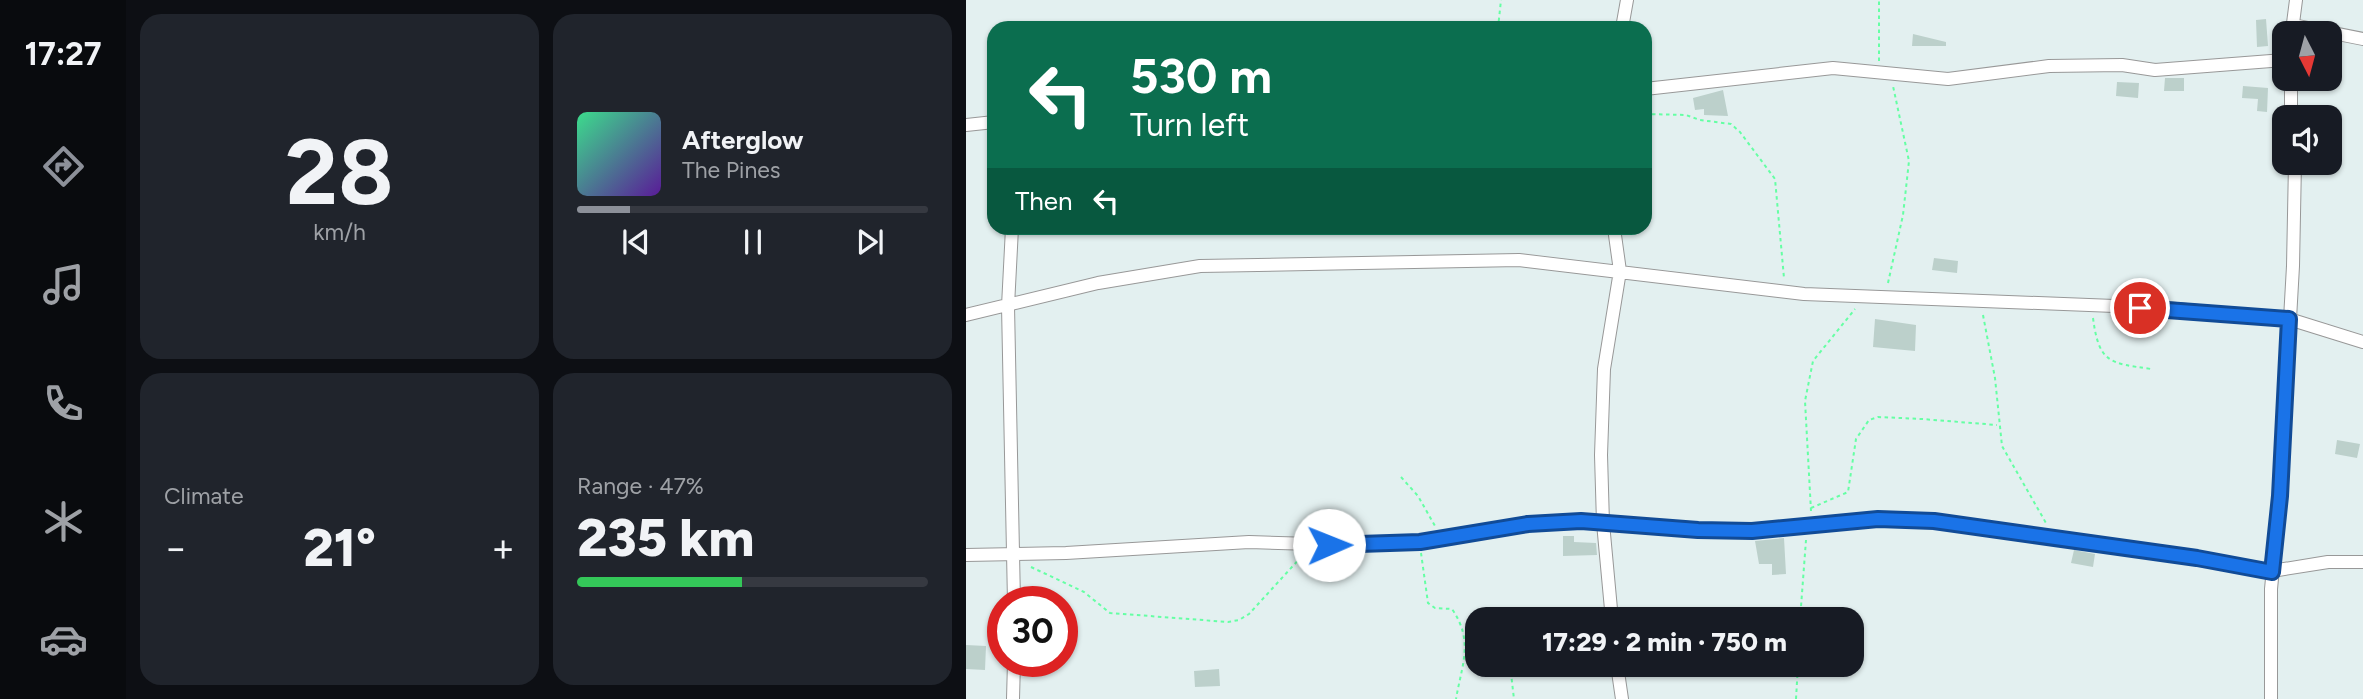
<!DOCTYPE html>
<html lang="en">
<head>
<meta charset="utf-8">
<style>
  body { margin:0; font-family:Figtree,sans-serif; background:#20242c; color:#f1f3f6; height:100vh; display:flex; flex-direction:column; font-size:26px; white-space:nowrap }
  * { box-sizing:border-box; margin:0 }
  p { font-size:23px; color:#9ea1a6 }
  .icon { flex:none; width:38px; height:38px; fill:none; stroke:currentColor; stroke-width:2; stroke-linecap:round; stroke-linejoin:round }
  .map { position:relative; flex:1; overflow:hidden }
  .sheet { display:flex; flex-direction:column; gap:14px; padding:14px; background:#0d0f14; width:840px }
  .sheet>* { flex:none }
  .guide { position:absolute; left:21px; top:21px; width:665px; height:214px; border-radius:21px; box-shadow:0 2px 5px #0004; background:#0b6e4f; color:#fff; overflow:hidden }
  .needle { width:46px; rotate:174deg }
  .buttons { position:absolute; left:1306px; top:21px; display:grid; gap:14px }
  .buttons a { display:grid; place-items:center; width:70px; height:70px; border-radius:14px; background:#171b24; box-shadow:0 2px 5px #0004; font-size:35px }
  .speed { position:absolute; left:21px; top:586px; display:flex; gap:14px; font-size:35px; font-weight:700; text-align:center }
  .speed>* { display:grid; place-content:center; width:91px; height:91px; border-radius:50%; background:#171b24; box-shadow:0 2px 5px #0004; line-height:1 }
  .speed .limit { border:10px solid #d22; background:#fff; color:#111 }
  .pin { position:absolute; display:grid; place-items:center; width:60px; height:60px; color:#fff; margin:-30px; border:4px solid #fff; border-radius:50%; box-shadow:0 2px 7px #0007 }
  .me { position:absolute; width:77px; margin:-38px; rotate:89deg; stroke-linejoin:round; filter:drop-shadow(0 0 5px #0008) }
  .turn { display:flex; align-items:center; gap:24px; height:147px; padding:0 28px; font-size:32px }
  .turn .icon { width:91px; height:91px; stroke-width:2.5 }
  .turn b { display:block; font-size:49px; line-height:60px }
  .then { display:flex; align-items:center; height:66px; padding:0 28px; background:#0003; gap:14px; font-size:26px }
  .big { font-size:52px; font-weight:800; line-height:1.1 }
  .sheet .widget { flex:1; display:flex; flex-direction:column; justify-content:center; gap:10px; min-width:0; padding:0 24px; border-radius:21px; background:#20242c }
  .sheet .dial { align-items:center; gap:0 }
  .dial b { font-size:91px; line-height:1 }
  .song { display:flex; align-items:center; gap:21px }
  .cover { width:84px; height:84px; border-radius:10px; background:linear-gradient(135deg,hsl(150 70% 55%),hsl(270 70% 35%)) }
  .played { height:7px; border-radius:4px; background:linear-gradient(90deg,#8c9099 15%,#363941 15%) }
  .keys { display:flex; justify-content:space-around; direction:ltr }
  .heat { display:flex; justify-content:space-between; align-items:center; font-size:38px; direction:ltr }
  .charge { height:10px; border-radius:5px; background:linear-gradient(90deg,#34c759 47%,#363941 0) }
  .sheet .tiles { flex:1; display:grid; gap:14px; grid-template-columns:repeat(2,1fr) }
  .trip { position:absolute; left:499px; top:607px; width:399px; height:70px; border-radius:21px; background:#171b24; box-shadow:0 2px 5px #0004; font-weight:800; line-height:70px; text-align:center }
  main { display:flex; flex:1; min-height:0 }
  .tab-bar { display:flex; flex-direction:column; width:126px; justify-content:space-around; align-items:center; background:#090b0e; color:#9ea1a6 }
  .tab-bar .icon { width:49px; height:49px }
  .tab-bar .selected { color:#8c9099 }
  .tab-bar b { font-size:32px; color:#f1f3f6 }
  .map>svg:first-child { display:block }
  .building { fill:#bcd0cb }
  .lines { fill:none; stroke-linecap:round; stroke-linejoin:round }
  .street-casing { stroke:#989898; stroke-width:14 }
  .path { stroke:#65ffa4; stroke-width:2; stroke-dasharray:3.5 3.5; stroke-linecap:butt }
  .street { stroke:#fff; stroke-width:12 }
  .route-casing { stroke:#114b97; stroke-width:18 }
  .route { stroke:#1a73e8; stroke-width:12 }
</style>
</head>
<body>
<main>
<nav class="tab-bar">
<b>17:27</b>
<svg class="icon selected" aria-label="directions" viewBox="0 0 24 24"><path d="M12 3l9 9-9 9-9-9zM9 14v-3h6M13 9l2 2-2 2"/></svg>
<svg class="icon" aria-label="music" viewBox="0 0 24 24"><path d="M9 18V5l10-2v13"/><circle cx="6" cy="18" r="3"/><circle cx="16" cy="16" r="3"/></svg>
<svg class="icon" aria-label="phone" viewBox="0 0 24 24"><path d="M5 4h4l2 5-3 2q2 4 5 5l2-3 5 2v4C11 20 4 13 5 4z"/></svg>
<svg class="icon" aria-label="climate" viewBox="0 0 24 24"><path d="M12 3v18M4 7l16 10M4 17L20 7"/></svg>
<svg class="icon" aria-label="car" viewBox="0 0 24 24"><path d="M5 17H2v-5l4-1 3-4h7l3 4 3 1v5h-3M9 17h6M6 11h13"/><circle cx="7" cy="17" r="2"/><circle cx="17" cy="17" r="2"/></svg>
</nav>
<section class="sheet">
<div class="tiles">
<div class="widget dial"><b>28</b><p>km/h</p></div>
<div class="widget">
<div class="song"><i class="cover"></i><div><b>Afterglow</b><p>The Pines</p></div></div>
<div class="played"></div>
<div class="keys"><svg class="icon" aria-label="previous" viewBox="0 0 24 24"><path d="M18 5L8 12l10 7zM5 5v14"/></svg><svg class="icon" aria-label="pause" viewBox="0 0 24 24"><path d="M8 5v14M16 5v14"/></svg><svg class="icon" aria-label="next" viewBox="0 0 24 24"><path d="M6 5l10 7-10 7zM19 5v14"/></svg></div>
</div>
<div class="widget"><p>Climate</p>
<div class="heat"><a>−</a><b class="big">21°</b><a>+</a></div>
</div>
<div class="widget"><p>Range · 47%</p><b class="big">235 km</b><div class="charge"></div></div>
</div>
</section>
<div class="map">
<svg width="1397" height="699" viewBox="0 0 1397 699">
  <rect width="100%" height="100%" fill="#e3f0f0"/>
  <!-- building -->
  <path class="building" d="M 1300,19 L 1302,46 L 1291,47 L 1290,20 Z
    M 947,34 L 980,42 L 980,46 L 946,46 Z
    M 1199,78 L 1218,78 L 1218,91 L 1198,91 Z
    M 1151,82 L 1173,83 L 1172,98 L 1150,96 Z
    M 1277,86 L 1302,88 L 1301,112 L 1291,111 L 1292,99 L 1276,98 Z
    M 757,90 L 762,116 L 738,115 L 738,109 L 729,110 L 727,98 Z
    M 968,258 L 992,261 L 991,273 L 966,270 Z
    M 909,319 L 950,325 L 949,351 L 907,347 Z
    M 1371,440 L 1394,444 L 1391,458 L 1369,454 Z
    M 597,536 L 608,536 L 608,542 L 630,543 L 631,555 L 597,556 Z
    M 818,538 L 820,574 L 806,575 L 806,564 L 793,564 L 789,541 Z
    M 1108,550 L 1129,554 L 1127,567 L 1105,563 Z
    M 0,645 L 20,646 L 19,670 L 0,669 Z
    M 253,669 L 254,686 L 229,687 L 228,671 Z"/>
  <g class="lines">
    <defs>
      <path id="street" d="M 1327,25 L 1397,39
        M 656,28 L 661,0
        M 1326,31 L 1330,0
        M 1325,79 L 1325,117
        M 679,89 L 867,68 L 982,79 L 1083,66 L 1156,65 L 1189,70 L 1318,60
        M 0,125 L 28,122
        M 46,228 L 42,306 L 48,602
        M 0,315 L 132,283 L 234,266 L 553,260 L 838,294 L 1199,308 L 1323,319 L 1397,342
        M 0,555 L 100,553 L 283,542 L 380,545 L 454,542 L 562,524 L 615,521 L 732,530 L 786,531 L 912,519 L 968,521 L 1231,558 L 1306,571 L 1362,562 L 1397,562
        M 646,620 L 637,523 L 635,455 L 638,369 L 654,271 L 648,228
        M 651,665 L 656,699
        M 47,699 L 48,662
        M 1305,699 L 1305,589 L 1314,496 L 1327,266 L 1329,163"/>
    </defs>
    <!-- street casing -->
    <use href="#street" class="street-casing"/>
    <!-- path -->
    <path class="path" d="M 532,28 L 535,0
      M 913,61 L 913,0
      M 679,114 L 720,115 L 734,120 L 765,124 L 774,132 L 809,179 L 818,278
      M 922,283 L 937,215 L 943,161 L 927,86
      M 1017,315 L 1029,378 L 1036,446 L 1080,523
      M 1127,318 C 1133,363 1143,363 1185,369
      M 435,477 L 452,496 L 469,526
      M 845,508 L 882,492 L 890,439 L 903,420 L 912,417 L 956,419 L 1031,425
      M 845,511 L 839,401 L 847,361 L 889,309
      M 455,553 L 462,603 L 469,608 L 486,609 C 508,641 496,664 490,699
      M 65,567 L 118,592 L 144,613 L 262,622 L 273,620 L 283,614 L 336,556
      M 834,620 L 840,540
      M 544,665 L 548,699
      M 830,699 L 832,665"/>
    <!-- street -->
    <use href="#street" class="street"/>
  </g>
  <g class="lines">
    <defs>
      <path id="route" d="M 363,545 L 454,542 L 562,524 L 615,521 L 732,530 L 786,531 L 912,519 L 968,521 L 1231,558 L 1306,572 L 1314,496 L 1323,319 L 1174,308"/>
    </defs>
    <!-- route casing -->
    <use href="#route" class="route-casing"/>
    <!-- route -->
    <use href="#route" class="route"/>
  </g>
</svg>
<div class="buttons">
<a><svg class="needle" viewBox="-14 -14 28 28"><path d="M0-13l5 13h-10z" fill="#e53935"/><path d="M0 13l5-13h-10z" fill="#9ea1a6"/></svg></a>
<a><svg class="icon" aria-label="sound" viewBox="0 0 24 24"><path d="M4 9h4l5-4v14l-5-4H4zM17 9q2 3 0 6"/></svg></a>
</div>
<div class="speed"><div class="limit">30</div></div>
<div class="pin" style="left:1174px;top:308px;background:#d93025"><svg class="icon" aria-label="arrive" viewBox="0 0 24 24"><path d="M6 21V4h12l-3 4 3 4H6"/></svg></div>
<svg class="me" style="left:363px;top:545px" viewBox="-20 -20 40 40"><circle r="19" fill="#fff"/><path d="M0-13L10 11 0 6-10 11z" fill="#1a73e8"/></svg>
<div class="trip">17:29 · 2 min · 750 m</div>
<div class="guide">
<div class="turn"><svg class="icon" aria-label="left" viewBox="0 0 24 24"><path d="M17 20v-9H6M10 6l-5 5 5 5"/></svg><div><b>530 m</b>Turn left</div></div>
<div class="then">Then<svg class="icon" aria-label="left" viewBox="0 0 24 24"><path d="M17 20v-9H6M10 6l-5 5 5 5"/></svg></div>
</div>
</div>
</main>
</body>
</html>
